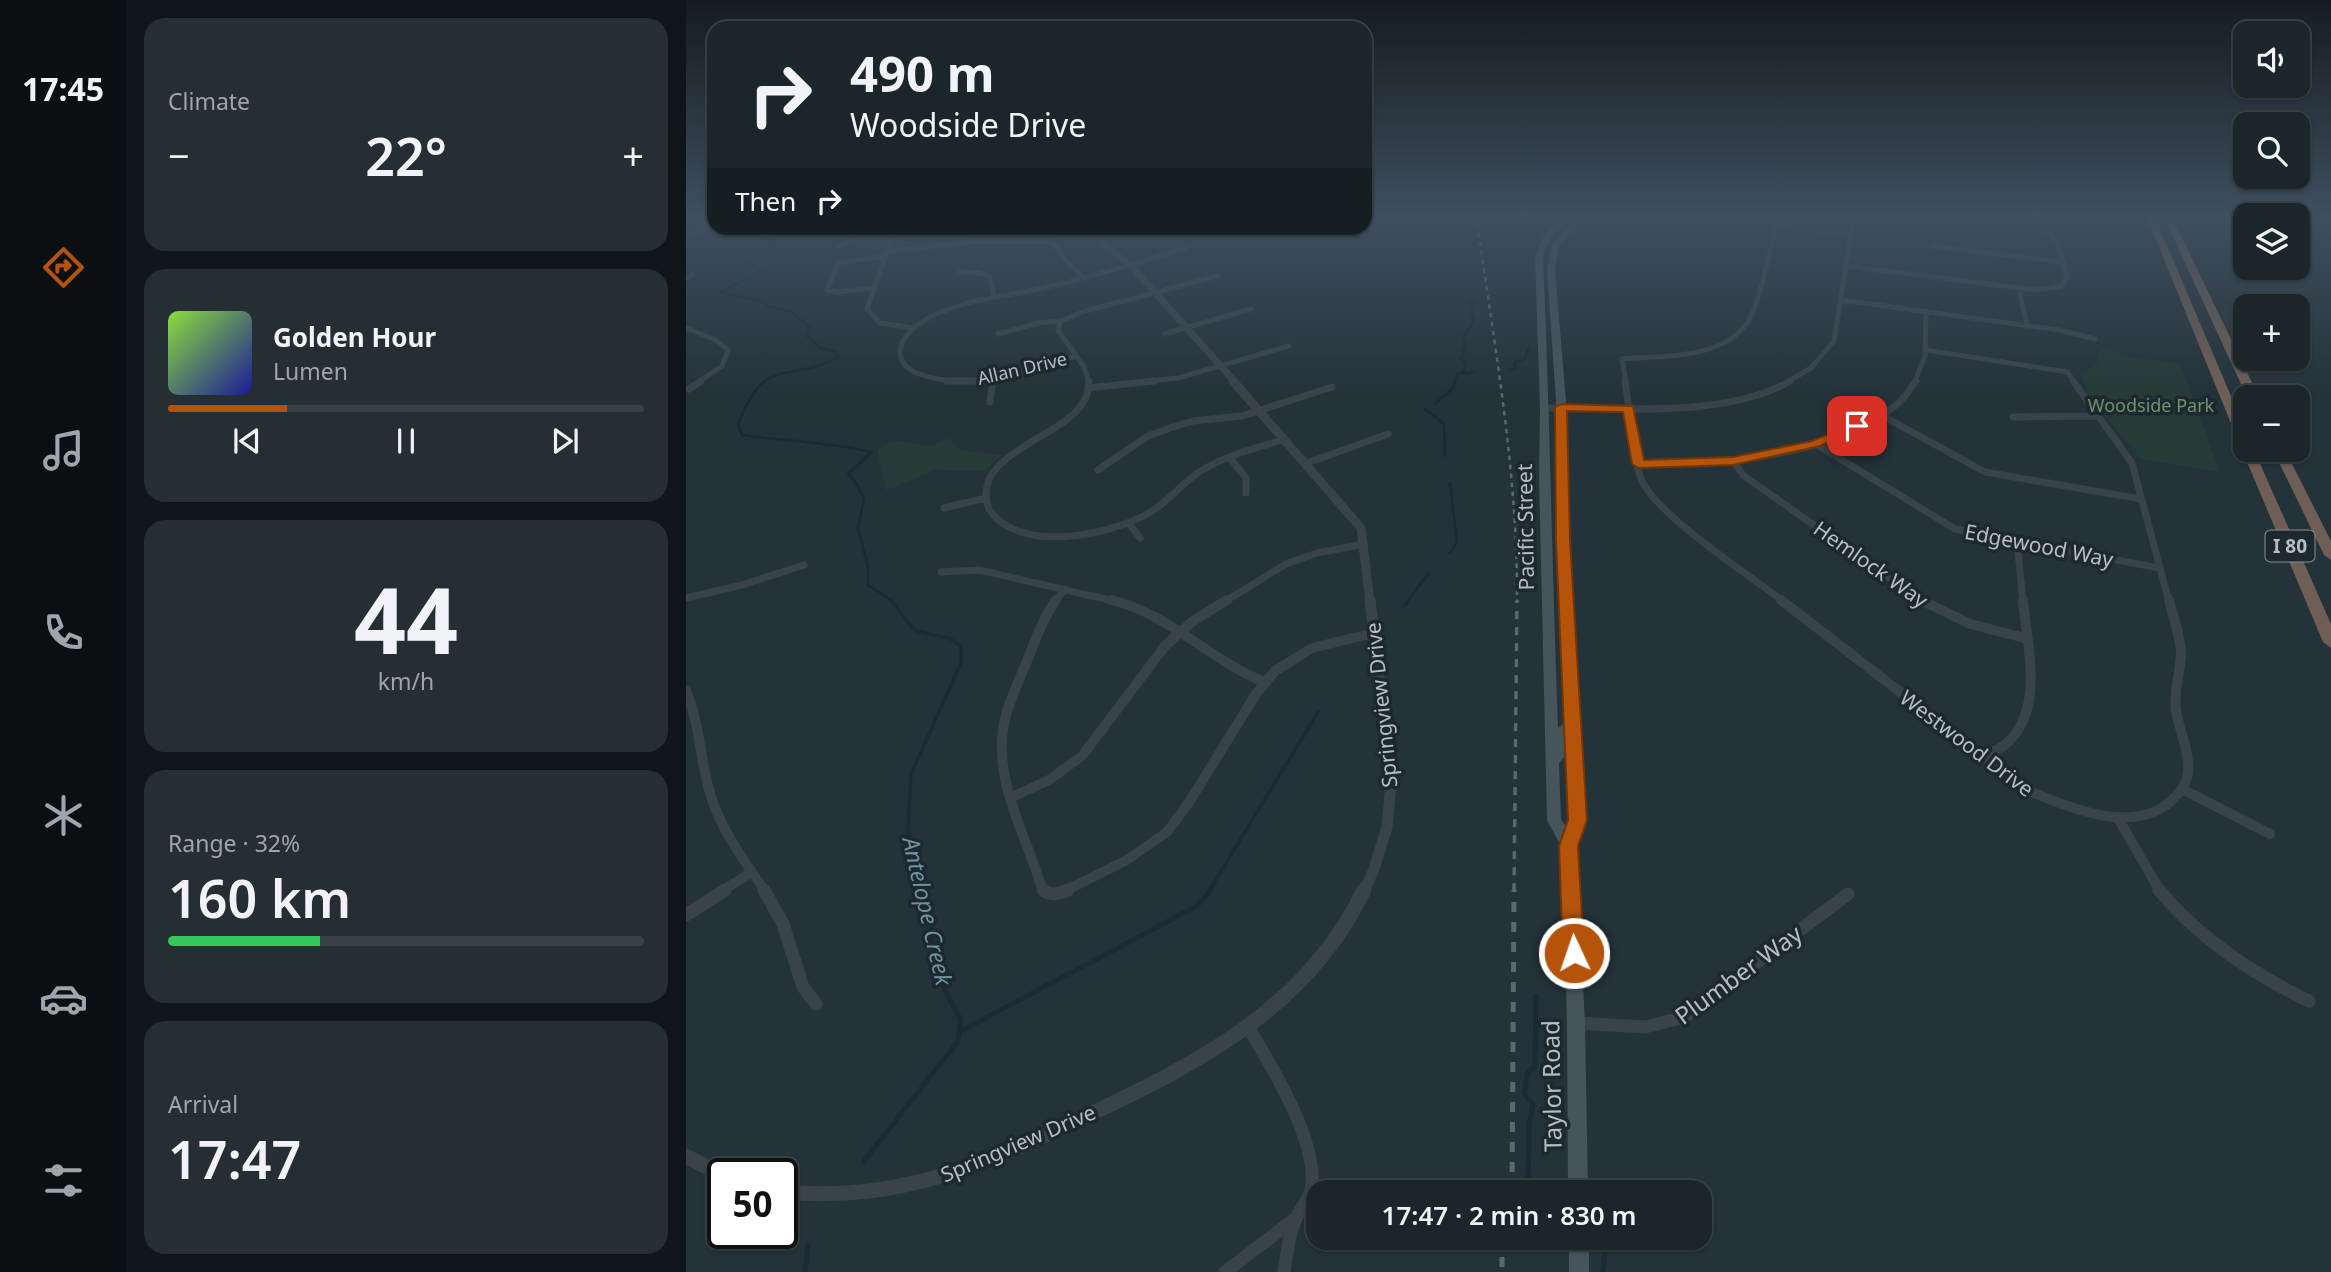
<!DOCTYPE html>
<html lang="en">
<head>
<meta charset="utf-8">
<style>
  body { margin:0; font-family:"Noto Sans",sans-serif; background:#242e33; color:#f1f3f6; height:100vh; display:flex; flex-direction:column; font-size:26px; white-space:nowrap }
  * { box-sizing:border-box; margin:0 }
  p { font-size:23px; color:#a0a5a9 }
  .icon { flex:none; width:38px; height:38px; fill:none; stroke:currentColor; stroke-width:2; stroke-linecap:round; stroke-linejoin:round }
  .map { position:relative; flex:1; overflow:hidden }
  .details { display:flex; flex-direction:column; gap:18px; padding:18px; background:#0f1518; width:560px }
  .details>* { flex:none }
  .guide { position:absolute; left:21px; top:21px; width:665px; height:214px; border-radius:21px; box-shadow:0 2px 5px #0004,0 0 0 2px #394347; background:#1b262b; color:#f1f3f6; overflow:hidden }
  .controls { position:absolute; left:1547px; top:21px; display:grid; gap:14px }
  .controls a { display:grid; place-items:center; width:77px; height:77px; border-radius:14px; background:#1b262b; box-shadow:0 2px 5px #0004,0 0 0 2px #394347; font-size:35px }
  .speed { position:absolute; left:21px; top:1158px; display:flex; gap:14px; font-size:35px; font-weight:700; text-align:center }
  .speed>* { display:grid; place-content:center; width:91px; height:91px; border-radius:50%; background:#1b262b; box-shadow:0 2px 5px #0004,0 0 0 2px #394347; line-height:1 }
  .speed .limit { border:4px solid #111; border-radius:10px; background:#fff; color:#111 }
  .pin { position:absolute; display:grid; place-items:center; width:60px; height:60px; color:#fff; margin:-30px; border-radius:14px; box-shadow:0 4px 10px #0006 }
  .me { position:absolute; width:77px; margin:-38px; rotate:357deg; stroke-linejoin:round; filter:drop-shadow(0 0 5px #0008) }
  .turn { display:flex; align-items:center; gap:24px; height:147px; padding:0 28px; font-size:32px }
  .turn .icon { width:91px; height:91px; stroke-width:2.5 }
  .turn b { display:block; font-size:49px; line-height:60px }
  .then { display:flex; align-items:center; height:66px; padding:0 28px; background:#0003; gap:14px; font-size:26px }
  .big { font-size:52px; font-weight:600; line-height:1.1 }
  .details .widget { flex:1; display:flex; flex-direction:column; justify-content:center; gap:10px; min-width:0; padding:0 24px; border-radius:21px; background:#242e33 }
  .details .dial { align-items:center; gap:0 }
  .dial b { font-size:91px; line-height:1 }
  .song { display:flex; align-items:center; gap:21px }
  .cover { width:84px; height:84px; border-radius:10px; background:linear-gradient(135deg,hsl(90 70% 55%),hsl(240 70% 35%)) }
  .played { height:7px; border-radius:4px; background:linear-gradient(90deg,#b45309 25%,#394347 25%) }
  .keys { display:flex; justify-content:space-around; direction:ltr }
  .heat { display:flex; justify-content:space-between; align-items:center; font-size:38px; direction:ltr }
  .charge { height:10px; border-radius:5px; background:linear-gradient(90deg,#34c759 32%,#394347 0) }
  .trip { position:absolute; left:620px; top:1180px; width:406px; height:70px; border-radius:21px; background:#1b262b; box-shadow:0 2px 5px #0004,0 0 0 2px #394347; font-weight:600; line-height:70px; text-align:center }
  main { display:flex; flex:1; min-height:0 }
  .menu { display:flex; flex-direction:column; width:126px; justify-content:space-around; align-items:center; background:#0b0f11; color:#a0a5a9 }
  .menu .icon { width:49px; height:49px }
  .menu .active { color:#b45309 }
  .menu b { font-size:32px; color:#f1f3f6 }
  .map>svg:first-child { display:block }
  .green { fill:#263a37 }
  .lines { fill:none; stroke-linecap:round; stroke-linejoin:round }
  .stream-far2 { stroke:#192c36; stroke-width:2.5 }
  .stream-far1 { stroke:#192c36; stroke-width:3.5 }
  .stream { stroke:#192c36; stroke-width:5 }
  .minor-far3 { stroke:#38444a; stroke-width:5 }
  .minor-far2 { stroke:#38444a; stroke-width:7 }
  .minor-far1 { stroke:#38444a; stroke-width:10 }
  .minor { stroke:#38444a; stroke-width:13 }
  .tertiary-far3 { stroke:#38444a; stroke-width:7 }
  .tertiary-far2 { stroke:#38444a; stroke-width:9 }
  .tertiary-far1 { stroke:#38444a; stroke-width:11 }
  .tertiary { stroke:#38444a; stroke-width:15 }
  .secondary { fill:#46545c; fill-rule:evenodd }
  .motorway { fill:#6f5e55; fill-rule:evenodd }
  .rail-far2 { stroke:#5a6970; stroke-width:2.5; stroke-dasharray:4.5 4.5; stroke-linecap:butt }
  .rail-far1 { stroke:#5a6970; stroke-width:3.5; stroke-dasharray:8 8; stroke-linecap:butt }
  .rail { stroke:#5a6970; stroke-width:5; stroke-dasharray:10 10; stroke-linecap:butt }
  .route { fill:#b45309; stroke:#753606; stroke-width:2 }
  .labels { text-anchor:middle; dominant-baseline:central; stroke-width:7; stroke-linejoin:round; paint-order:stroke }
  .far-street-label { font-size:18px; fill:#b3bfc5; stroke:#1d292e }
  .far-park-label { font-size:18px; fill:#6d946c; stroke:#1d292e }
  .shield { fill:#1d292e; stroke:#869298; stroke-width:2 }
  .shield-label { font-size:19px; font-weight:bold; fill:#b3bfc5 }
  .street-label { font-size:21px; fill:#b3bfc5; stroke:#1d292e }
  .water-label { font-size:23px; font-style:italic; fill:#6f91a1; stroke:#1d292e }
  .near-street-label { font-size:24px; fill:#b3bfc5; stroke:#1d292e }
</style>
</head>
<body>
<main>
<nav class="menu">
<b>17:45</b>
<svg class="icon active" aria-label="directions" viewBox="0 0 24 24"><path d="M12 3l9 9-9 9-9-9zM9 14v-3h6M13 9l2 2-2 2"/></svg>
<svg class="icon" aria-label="music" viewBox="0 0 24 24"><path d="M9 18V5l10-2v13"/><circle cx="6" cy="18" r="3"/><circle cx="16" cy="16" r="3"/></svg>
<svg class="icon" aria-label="phone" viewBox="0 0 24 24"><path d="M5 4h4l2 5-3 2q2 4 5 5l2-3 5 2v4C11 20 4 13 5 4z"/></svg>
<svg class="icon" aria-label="climate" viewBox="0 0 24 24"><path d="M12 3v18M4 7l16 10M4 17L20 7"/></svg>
<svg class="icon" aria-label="car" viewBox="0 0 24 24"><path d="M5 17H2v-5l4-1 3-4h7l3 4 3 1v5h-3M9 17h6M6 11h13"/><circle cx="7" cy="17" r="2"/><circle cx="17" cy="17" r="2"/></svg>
<svg class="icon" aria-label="filters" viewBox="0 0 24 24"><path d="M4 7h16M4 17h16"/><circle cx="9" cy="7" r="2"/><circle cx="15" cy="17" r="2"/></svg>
</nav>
<section class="details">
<div class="widget"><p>Climate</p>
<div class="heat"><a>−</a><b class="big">22°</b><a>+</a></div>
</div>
<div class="widget">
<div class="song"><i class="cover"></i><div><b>Golden Hour</b><p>Lumen</p></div></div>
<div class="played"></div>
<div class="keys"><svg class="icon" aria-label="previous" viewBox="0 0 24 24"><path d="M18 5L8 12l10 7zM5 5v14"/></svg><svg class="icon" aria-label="pause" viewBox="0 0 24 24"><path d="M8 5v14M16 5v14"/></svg><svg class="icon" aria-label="next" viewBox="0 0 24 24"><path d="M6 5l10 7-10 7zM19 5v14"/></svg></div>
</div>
<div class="widget dial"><b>44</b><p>km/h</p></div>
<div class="widget"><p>Range · 32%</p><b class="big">160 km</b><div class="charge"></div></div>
<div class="widget"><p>Arrival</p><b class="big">17:47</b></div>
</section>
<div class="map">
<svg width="1645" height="1272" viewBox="0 0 1645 1272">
  <rect width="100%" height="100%" fill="#243239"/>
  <!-- green -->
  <path class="green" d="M 1415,346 L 1445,358 L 1494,363 L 1534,472 L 1454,459 L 1402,395 L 1394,373 L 1411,364 Z
    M 262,438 L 274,450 L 315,455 L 299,471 L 249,470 L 200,491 L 191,450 L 205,440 L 245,446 Z"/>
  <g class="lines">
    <!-- stream-far2 -->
    <path class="stream-far2" d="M 1612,217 L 1636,228 L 1639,236 L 1645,238
      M 87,228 L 80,238 L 91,240 L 78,253 L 61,263 L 76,271 L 34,292 L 78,302 L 80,306 L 104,311 L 123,327 L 121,336 L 134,348 L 148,351 L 153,357 C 99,385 80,353 52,424 L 56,435 C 99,441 144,442 186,452 L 162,474 L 171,484 L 178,499 L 172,528 L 182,567 L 182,585 L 208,602
      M 823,370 L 830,369 L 829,362 L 839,359 L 842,349
      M 781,373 L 778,371 L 779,362 L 775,360 L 779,348 L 777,337 L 787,323 L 786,301
      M 750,403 L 767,388 L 771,374 L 788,372
      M 738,408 L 758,424 L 759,456
      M 764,483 L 771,542 L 764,553
      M 721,602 L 743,573"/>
    <!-- stream-far1 -->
    <path class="stream-far1" d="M 205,600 L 228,630 L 265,639 L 275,647 L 275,663 L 225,774 L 222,832 L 236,891
      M 719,605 L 723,600
      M 523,891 L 632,712"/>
    <!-- stream -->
    <path class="stream" d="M 273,1032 L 511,906 L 525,890
      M 178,1161 L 272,1041 L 275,1020 L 258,989 L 235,890
      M 842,1192 L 843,1125 L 847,1104 L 838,1093 L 842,1072 L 849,1067 L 850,996
      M 119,1272 L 122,1245
      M 917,1272 L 920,1237"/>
    <!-- minor-far3 -->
    <path class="minor-far3" d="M 1249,218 L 1307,222 L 1348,215
      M 226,228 L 205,241 L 181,309 L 194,323 L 228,328
      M 212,235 L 199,232 L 216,232
      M 153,246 L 188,230
      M 1246,246 L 1377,262
      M 200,252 L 292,241 L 367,242 L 380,261 L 398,278
      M 1160,266 L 1350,290 L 1375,286 L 1381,277 C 1374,249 1369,230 1343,215
      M 273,272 L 294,273 L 304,277 L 308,296
      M 0,278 L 7,275
      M 187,288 L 152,292 L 141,290 L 152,263 L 199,256
      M 1333,288 L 1341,326
      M 1155,300 L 1373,330 L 1409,339
      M 0,328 L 30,340 L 42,350 L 36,366 L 12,382
      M 312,334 L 352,323 L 375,321
      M 478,334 L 565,309
      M 1240,350 L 1382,372 L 1388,382
      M 390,356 C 341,371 285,393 234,374 C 224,371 214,364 214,352 C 214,338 228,327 239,320 C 275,299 317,297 357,288 C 406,277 453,262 501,248
      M 306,382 L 307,378
      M 403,382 L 398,367 L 372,330 L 375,321 L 399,311 L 532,276
      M 452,382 L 492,378 L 603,346
      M 940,382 L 936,359 C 980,355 1050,361 1068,309 C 1078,283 1083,253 1090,226 L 1165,234
      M 1101,382 L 1125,368 L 1148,341 L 1168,215
      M 1229,382 L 1239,355 L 1240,312"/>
    <!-- minor-far2 -->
    <path class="minor-far2" d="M 261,381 L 289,381
      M 403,381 C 402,386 402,392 400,397 C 384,438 281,452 303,509 C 333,555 424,535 463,513 C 484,501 498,480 518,469 C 543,454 572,448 599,439
      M 939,381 C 944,411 945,446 954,476 C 964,511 1066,577 1098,602
      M 1387,381 L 1446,463 L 1483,602
      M 402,388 L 468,381
      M 3,389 L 15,381
      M 304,402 L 307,381
      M 859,408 C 930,408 1042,418 1104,381
      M 1195,415 L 1299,472 L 1455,499
      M 1327,417 L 1412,416
      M 1130,444 L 1269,529 L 1473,568
      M 544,458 L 560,478 L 560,493
      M 1047,461 L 1058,476 L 1238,602
      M 621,463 L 702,434
      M 953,464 C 1032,464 1146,458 1210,405 C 1218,399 1224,389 1230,381
      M 412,470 L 462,436 L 484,428 L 507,421 L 556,416 L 646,387
      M 258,508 L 300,498
      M 443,523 L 454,538
      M 1331,541 L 1337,602
      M 255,572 L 293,570 L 432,602
      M 0,598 L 56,585 L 118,565
      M 369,602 L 379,589
      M 538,602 L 600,564 L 631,553 L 678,544"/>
    <!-- minor-far1 -->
    <path class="minor-far1" d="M 425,600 C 482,613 524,660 578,682
      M 1095,600 L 1341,790 C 1382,808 1454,838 1490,796 C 1496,789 1501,782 1502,773 C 1504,751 1493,731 1490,710 C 1487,690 1495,672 1495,652 C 1494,635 1487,617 1483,600
      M 1235,600 L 1284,624 L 1339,638
      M 0,691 C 13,722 14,754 22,786 C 30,818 47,845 66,872 L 36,891
      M 1298,758 C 1305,753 1314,749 1321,743 C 1359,709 1341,645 1337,600
      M 1496,789 L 1584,834
      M 326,797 L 363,780 L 396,756 L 479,646 L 507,621 L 541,600
      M 1432,818 L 1474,891
      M 66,872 L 79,891
      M 359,891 L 356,889 C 341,837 309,785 317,729 C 320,708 330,688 338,668 C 348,645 355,621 370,600
      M 379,891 L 441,860 L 481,832 L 502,804 L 570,694 L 589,671 L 626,648 L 688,633"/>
    <!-- minor -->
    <path class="minor" d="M 78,890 L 97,924 L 117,987 L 130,1004
      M 357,890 C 366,896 373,894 382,890
      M 1473,890 C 1513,938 1567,974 1623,1001
      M 0,915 L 39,890
      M 890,1023 L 959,1027 L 998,1017 L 1162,894
      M 562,1027 C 585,1065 635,1146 625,1191 C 623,1200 616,1206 612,1214 C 603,1232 601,1253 598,1272
      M 539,1272 L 610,1218"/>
    <!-- tertiary-far3 -->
    <path class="tertiary-far3" d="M 409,228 L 418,244 L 449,270 L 549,382
      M 0,236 L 28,220"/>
    <!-- tertiary-far2 -->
    <path class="tertiary-far2" d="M 547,381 L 675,528 L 684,602"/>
    <!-- tertiary-far1 -->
    <path class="tertiary-far1" d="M 678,891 L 688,869 L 701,827 L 705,783 L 684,600"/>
    <!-- tertiary -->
    <path class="tertiary" d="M 0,1156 L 37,1176
      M 96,1192 C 211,1203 298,1165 400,1116 C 513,1063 622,1007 678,890"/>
    <!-- secondary -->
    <path class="secondary" d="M 879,215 L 886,215 L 864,238 L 857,257 C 864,414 866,571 872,728 L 879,723 L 871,541 L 870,401 L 861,269 L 866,245 L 894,215 L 901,215 L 873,245 L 869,269 L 880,401 L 883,541 L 898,820 L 890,847 L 899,1023 L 902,1192 L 882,1192 L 881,1023 L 876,848 L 861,820 L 853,477 L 854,408 L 849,257 L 858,235 ZM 881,754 L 884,820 L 881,829 L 875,819 L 873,763 Z
      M 883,1237 L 903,1237 L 903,1272 L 883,1272 Z"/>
    <!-- motorway -->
    <path class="motorway" d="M 1460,215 L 1468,215 L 1559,429 L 1559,447 L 1553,443 Z
      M 1477,215 L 1485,215 L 1573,397 L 1561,397 Z
      M 1558,447 L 1568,450 L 1645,624 L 1645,648 L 1637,642 L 1556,450 Z
      M 1587,450 L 1599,450 L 1645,541 L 1645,560 L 1638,555 Z"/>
    <!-- rail-far2 -->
    <path class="rail-far2" d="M 790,215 C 808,343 832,472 831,602"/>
    <!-- rail-far1 -->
    <path class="rail-far1" d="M 828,891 L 831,600"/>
    <!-- rail -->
    <path class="rail" d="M 826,1192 L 828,890
      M 816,1237 L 816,1272"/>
  </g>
  <!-- sky -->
  <linearGradient id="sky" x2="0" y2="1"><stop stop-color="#141c1f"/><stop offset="0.55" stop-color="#3f4f5f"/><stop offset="1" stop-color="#3f4f5f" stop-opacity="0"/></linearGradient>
  <rect width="1645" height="393" fill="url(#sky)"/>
  <!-- route -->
  <path class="route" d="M 875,404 L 947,406 L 958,460 L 1047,457 L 1126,441 L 1171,423 L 1177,426 L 1134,446 L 1047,465 L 953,468 L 946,464 L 937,412 L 881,411 L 884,541 L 901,820 L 892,846 L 898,953 L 895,960 L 888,963 L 880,960 L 877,953 L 873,846 L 882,820 L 870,541 L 869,407 Z"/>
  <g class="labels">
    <!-- far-street labels -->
    <g class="far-street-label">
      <text transform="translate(336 368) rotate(-13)">Allan Drive</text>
    </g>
    <!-- far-park labels -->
    <g class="far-park-label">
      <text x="1465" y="405">Woodside Park</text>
    </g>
    <!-- shield labels -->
    <rect class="shield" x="1579.5" y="530.5" width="49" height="31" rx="5"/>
    <g class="shield-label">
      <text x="1604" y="546">I 80</text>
    </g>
    <!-- street labels -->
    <g class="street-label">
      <text transform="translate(839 527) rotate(-91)">Pacific Street</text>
      <text transform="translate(1353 545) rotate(11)">Edgewood Way</text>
      <text transform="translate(1185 564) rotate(35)">Hemlock Way</text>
      <text transform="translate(695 705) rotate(-96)">Springview Drive</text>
      <text transform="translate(1281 743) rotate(37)">Westwood Drive</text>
      <text transform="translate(332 1143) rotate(-23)">Springview Drive</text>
    </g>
    <!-- water labels -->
    <g class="water-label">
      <text transform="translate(242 911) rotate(77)">Antelope Creek</text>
    </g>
    <!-- near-street labels -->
    <g class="near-street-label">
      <text transform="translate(1052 974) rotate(-36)">Plumber Way</text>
      <text transform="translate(865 1086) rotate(-91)">Taylor Road</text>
    </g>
  </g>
</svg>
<div class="controls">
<a><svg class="icon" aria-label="sound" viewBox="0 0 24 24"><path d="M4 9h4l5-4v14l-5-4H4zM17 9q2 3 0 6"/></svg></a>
<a><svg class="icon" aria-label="search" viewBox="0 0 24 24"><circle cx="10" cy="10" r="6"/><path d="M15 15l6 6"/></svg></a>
<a><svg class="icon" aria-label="layers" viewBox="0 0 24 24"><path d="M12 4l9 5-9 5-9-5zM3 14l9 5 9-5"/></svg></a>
<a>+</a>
<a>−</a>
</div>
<div class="speed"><div class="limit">50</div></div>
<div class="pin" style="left:1171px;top:426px;background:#d93025"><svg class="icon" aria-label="arrive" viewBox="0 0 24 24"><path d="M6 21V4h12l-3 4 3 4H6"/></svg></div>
<svg class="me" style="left:888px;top:953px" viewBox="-20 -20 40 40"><circle r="17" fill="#b45309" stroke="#fff" stroke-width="3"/><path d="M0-11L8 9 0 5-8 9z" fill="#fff"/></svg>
<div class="trip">17:47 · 2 min · 830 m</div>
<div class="guide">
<div class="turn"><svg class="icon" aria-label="right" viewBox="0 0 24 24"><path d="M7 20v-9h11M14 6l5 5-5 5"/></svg><div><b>490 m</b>Woodside Drive</div></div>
<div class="then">Then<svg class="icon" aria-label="right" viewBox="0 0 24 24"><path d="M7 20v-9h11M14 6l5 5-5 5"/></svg></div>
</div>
</div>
</main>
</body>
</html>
